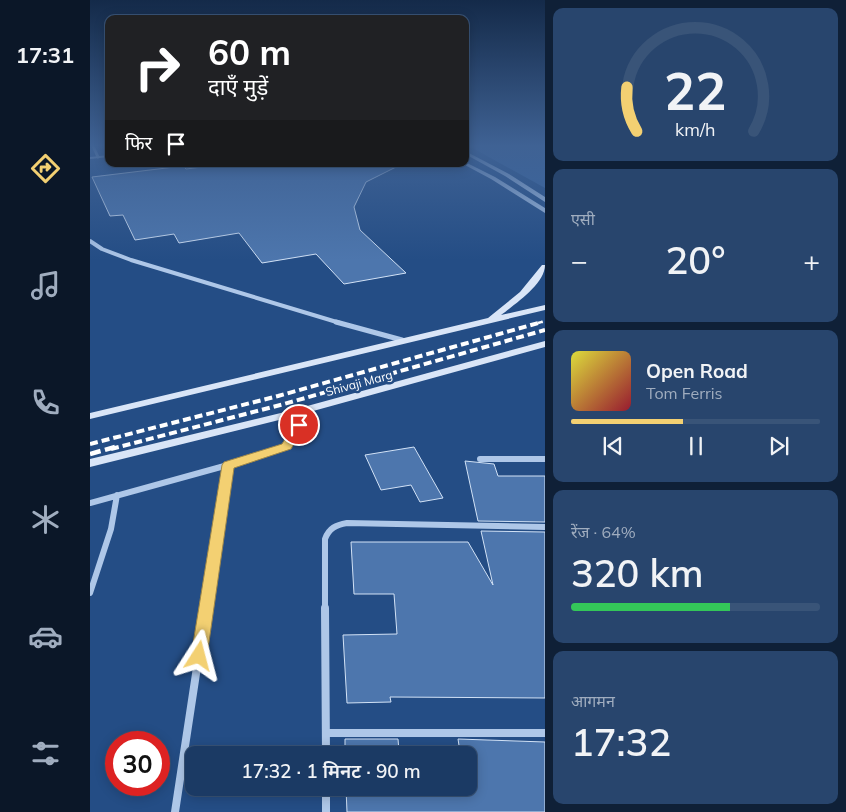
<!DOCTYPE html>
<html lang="hi">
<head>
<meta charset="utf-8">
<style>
  body { margin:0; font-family:Mulish,"Noto Sans Devanagari",sans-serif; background:#28456d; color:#f1f3f6; height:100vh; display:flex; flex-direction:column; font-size:19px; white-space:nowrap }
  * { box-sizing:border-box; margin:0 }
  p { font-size:16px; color:#a0adbf }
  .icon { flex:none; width:28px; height:28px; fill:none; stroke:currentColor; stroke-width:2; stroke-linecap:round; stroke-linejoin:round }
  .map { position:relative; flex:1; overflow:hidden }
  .panel { display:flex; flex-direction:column; gap:8px; padding:8px; background:#0f2037; width:301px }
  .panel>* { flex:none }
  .hud { position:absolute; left:15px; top:15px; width:364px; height:152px; border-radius:10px; box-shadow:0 2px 12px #0003,0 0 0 1px #395478; background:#202124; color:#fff; overflow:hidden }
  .speed { position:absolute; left:15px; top:731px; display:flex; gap:10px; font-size:25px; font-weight:700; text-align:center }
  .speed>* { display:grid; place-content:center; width:65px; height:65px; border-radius:50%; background:#1b3a64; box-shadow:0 2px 12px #0003,0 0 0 1px #395478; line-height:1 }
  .speed .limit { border:8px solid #d22; background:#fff; color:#111 }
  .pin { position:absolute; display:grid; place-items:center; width:42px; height:42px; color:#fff; margin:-21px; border:2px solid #fff; border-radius:50%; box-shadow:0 1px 5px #0007 }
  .me { position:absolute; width:55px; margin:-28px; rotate:9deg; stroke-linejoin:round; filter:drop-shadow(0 0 4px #0008) }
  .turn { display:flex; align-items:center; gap:18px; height:105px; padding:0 20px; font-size:22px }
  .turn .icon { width:65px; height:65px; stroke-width:2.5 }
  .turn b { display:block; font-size:35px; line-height:42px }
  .then { display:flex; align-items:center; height:48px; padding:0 20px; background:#0003; gap:10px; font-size:19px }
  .big { font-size:38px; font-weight:600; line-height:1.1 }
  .panel .card { flex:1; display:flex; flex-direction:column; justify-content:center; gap:8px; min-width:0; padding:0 18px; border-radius:10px; background:#28456d }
  .panel .dial { align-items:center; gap:0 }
  .dial svg { height:130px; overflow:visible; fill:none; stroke:#395478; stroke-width:7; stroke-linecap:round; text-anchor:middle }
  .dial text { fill:#f1f3f6; stroke:none }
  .song { display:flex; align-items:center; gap:15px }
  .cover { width:60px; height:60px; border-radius:8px; background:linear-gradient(135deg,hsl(60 70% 55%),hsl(350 70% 35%)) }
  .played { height:5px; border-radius:2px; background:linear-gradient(90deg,#f3d072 45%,#395478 45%) }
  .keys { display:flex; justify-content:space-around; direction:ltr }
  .heat { display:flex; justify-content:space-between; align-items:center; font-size:28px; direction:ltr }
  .charge { height:8px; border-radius:4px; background:linear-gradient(90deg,#34c759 64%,#395478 0) }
  .trip { position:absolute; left:95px; top:746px; width:292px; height:50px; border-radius:10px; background:#1b3a64; box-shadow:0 2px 12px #0003,0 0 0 1px #395478; font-weight:600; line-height:50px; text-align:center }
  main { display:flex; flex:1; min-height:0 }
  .tab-bar { display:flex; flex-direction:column; width:90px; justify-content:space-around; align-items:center; background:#0b1728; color:#a0adbf }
  .tab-bar .icon { width:35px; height:35px }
  .tab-bar .current { color:#f3d072 }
  .tab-bar b { font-size:22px; color:#f1f3f6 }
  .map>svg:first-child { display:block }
  .green { fill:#3966a2 }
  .building { fill:#4d76ad; stroke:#d2e2f6 }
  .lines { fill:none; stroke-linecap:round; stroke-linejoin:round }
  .minor-far4 { stroke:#aec7e8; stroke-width:3 }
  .minor-far3 { stroke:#aec7e8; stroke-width:4 }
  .minor-far2 { stroke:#aec7e8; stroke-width:5 }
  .minor-far1 { stroke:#aec7e8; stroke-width:6 }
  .minor { stroke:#aec7e8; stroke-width:8 }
  .tertiary { fill:#aec7e8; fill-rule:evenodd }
  .secondary { fill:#d9e5f7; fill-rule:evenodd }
  .rail-far2 { stroke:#fff; stroke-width:2.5; stroke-dasharray:5 2.5; stroke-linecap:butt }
  .rail-far1 { stroke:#fff; stroke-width:4; stroke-dasharray:8 4; stroke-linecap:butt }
  .rail { stroke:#fff; stroke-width:4.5; stroke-dasharray:11 4.5; stroke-linecap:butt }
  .route { fill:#f3d072; stroke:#9e874a }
  .labels { text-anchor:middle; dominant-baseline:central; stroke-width:5; stroke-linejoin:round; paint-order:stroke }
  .street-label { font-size:12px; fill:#fff; stroke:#244d85 }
</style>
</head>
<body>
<main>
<nav class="tab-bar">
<b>17:31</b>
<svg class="icon current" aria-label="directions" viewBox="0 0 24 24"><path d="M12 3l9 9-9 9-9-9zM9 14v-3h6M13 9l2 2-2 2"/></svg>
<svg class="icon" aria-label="music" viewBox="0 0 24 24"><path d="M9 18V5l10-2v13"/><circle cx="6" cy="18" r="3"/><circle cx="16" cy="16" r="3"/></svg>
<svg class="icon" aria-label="phone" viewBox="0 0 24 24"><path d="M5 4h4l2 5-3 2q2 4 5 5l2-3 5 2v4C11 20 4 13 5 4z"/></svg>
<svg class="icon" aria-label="climate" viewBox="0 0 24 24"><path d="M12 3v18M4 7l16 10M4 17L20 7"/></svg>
<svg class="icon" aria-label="car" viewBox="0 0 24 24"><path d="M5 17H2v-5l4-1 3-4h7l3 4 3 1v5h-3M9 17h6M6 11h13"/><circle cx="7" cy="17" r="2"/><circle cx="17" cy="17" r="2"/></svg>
<svg class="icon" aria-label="filters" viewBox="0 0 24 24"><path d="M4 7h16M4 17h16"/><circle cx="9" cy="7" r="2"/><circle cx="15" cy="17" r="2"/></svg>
</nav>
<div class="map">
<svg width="455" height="812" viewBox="0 0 455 812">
  <rect width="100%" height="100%" fill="#244d85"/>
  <!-- green -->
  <path class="green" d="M 379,146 L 455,146 L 455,188 Z"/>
  <!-- building -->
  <path class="building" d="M 136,164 L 312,164 L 276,182 L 264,207 L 270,230 L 316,273 L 254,284 L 226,254 L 172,263 L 149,233 L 89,243 L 84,234 L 45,240 L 33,215 L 20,216 L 2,177 L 93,166 L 96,169 Z
    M 324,447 L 353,498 L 330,502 L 321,485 L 291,490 L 275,455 Z
    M 375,461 L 404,464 L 408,476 L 455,476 L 455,522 L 388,521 Z
    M 391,531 L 455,532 L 455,698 L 300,697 L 301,702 L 257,703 L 253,635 L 307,634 L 304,594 L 264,594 L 261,542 L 378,542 L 403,585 Z
    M 255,739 L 308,739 L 309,751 L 370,752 L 368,739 L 455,742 L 455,812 L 257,812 L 256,788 L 379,788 L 379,755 L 255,755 Z"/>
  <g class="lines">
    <!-- minor-far4 -->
    <path class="minor-far4" d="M 3,146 L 8,157"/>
    <!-- minor-far3 -->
    <path class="minor-far3" d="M 0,241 L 12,249 L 41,260 L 250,323"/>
    <!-- minor-far2 -->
    <path class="minor-far2" d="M 246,322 L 312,340
      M 189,449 L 197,446 L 209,425 L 201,414"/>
    <!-- minor-far1 -->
    <path class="minor-far1" d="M 390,459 L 455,459
      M 0,503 L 138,465 L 193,447
      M 0,593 L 21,529 L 27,495
      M 116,609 L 138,465
      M 235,609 L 235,539 C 239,528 246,525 257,523 L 455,527"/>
    <!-- minor -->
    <path class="minor" d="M 235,608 L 236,755
      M 237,733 L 455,733
      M 236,788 L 236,812
      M 85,812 L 116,608"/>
    <!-- tertiary -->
    <path class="tertiary" d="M 375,151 L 419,174 L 455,197 L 455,202 L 415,176 L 375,154 Z
      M 19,155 L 19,157 L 0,159 L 0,157 Z
      M 375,162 L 405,177 L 455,208 L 455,213 L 401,179 L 373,164 L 375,164 Z"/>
    <!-- secondary -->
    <path class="secondary" d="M 452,265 L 455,265 C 455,284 425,304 411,315 L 455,305 L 455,310 L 0,419 L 0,413 L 398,318 L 430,292 Z
      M 455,341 L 455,347 L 205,416 L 0,467 L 0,459 L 199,411 Z"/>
    <!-- rail-far2 -->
    <path class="rail-far2" d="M 448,323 L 455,321"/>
    <!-- rail-far1 -->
    <path class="rail-far1" d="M 0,444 L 188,396 L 452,322
      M 21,449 L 194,404 L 455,330"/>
    <!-- rail -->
    <path class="rail" d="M 0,454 L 25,447"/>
  </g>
  <!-- sky -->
  <linearGradient id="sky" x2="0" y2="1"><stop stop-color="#142a49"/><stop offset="0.56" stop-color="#3f6294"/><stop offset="1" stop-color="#3f6294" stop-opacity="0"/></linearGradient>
  <rect width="455" height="260" fill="url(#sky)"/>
  <!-- route -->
  <path class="route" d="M 209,421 L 215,425 L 201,449 L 144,468 L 117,656 L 115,661 L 109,663 L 103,661 L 101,656 L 132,465 L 134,462 L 192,444 L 205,422 Z"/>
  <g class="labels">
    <!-- street labels -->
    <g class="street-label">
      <text transform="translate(269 383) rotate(-15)">Shivaji Marg</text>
    </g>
  </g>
</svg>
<div class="speed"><div class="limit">30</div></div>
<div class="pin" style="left:209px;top:425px;background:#d93025"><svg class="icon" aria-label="arrive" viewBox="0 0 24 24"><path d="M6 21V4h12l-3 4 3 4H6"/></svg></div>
<svg class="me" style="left:109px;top:656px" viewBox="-20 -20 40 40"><path d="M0-17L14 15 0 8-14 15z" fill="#f3d072" stroke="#fff" stroke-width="4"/></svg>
<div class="trip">17:32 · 1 मिनट · 90 m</div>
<div class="hud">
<div class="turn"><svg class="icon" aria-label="right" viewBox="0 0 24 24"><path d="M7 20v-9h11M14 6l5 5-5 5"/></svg><div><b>60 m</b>दाएँ मुड़ें</div></div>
<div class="then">फिर<svg class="icon" aria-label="arrive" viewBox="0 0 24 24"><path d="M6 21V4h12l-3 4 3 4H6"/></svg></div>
</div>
</div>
<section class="panel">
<div class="card dial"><svg viewBox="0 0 100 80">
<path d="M14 69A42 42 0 1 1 86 69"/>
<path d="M14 69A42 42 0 0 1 8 42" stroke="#f3d072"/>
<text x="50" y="56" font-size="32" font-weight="700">22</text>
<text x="50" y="72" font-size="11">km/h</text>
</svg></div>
<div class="card"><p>एसी</p>
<div class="heat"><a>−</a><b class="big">20°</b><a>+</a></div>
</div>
<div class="card">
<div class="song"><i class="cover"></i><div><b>Open Road</b><p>Tom Ferris</p></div></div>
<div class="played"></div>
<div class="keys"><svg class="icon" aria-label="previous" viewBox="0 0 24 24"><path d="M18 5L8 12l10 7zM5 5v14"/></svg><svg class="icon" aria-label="pause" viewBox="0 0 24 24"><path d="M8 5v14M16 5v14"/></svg><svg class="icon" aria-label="next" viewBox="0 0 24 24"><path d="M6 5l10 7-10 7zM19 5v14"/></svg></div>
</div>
<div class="card"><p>रेंज · 64%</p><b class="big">320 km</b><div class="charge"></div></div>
<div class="card"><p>आगमन</p><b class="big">17:32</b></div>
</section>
</main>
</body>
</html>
